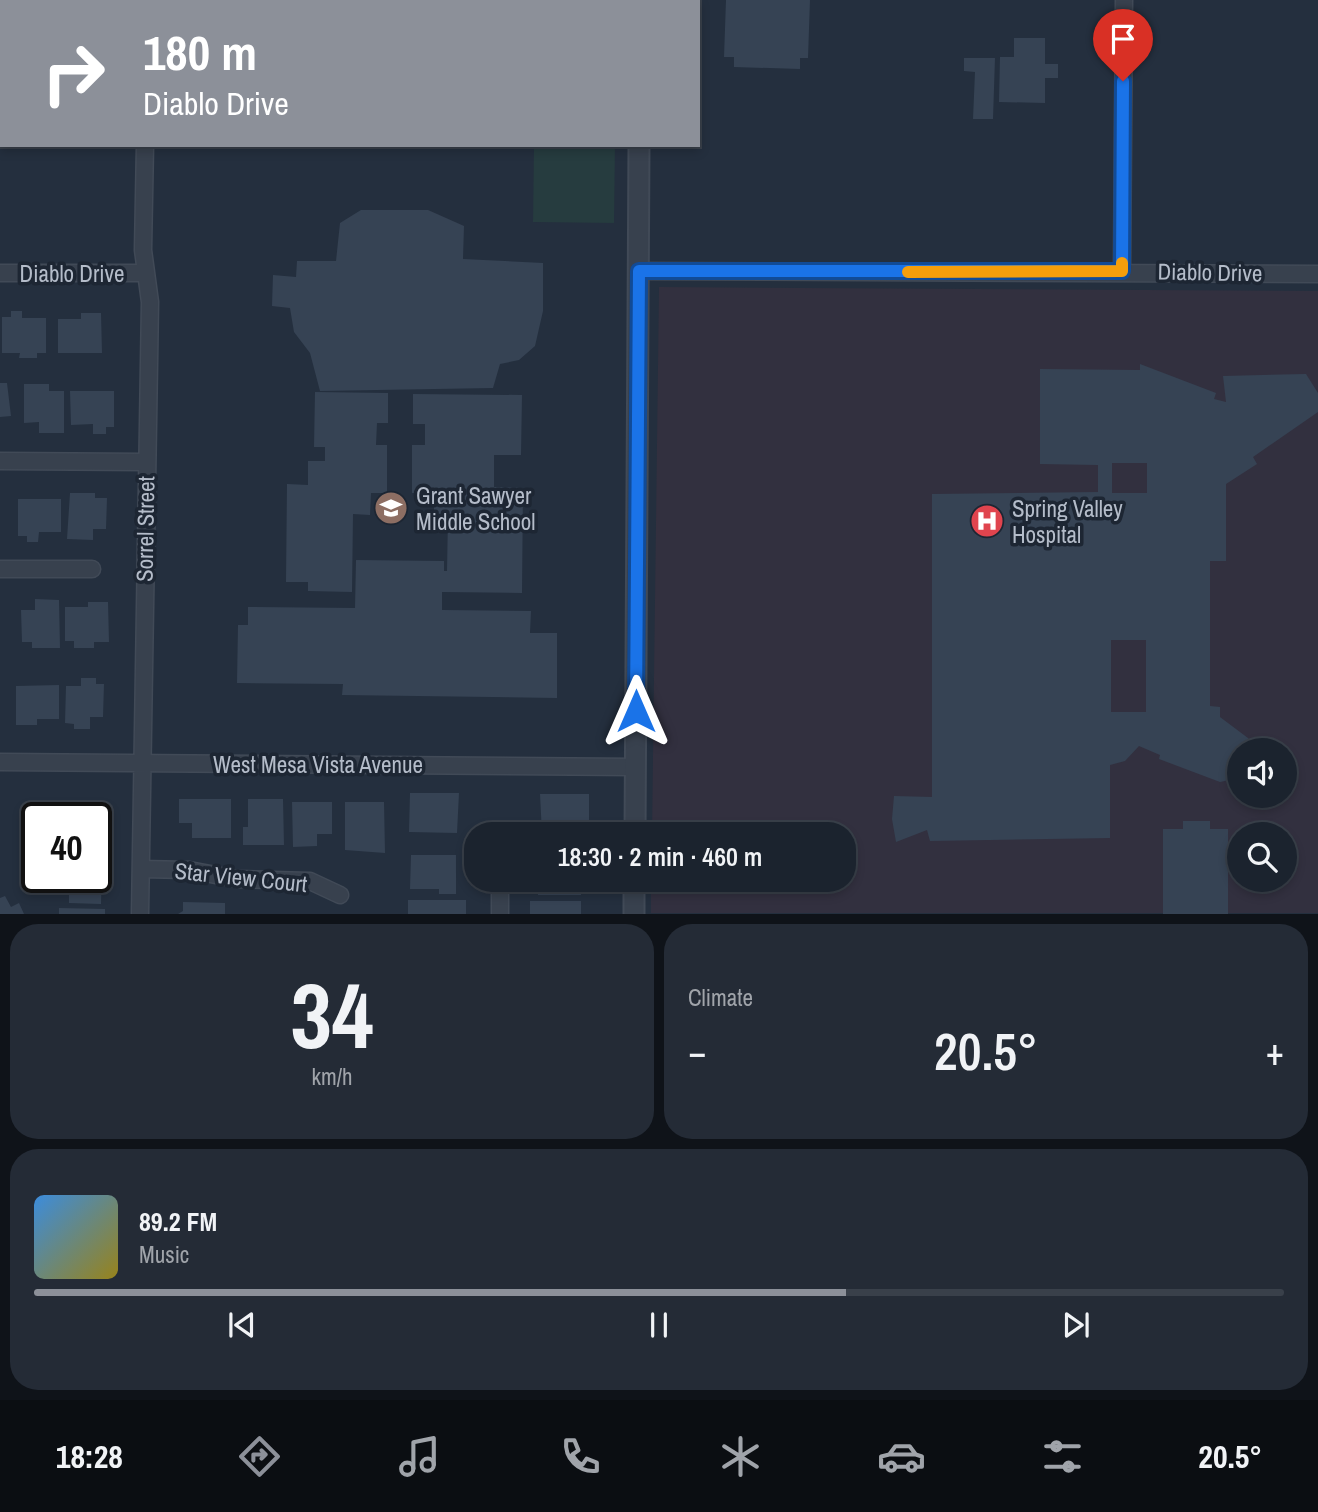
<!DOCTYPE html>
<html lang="en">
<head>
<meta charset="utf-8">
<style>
  body { margin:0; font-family:"Archivo Narrow",sans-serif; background:#242b36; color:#f1f3f6; height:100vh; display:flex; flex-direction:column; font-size:26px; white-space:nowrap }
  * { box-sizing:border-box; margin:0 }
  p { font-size:23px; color:#a0a4aa }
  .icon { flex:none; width:38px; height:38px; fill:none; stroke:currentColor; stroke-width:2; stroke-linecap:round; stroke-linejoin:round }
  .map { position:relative; height:914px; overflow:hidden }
  .sheet { display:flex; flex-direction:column; gap:10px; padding:10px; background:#0f1319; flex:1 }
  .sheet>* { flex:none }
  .guide { position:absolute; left:0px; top:0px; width:700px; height:147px; box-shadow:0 4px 10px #0003,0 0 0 2px #39404a; background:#8c9099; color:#fff; overflow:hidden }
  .controls { position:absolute; left:1227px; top:738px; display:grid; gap:14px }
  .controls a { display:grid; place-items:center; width:70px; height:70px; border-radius:50%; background:#1b232e; box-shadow:0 4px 10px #0003,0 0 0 2px #39404a; font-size:35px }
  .speed { position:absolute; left:21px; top:802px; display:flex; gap:14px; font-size:35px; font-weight:700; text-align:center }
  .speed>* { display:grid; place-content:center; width:91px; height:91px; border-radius:50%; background:#1b232e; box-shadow:0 4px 10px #0003,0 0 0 2px #39404a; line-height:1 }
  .speed .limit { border:4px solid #111; border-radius:10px; background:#fff; color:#111 }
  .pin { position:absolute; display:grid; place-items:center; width:60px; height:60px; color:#fff; margin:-72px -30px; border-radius:50% 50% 50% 0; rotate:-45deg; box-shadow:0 0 7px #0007 }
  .pin .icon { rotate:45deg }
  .me { position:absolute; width:77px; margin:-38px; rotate:0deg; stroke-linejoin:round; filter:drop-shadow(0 0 5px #0008) }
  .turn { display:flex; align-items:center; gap:24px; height:147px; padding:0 28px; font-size:32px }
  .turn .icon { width:91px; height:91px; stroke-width:2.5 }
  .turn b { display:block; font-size:49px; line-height:60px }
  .big { font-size:52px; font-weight:600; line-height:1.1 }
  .sheet .card { flex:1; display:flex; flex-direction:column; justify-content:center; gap:10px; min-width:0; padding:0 24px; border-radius:28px; background:#242b36 }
  .sheet .dial { align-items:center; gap:0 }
  .dial b { font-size:91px; line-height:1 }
  .song { display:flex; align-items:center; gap:21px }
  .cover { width:84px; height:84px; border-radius:10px; background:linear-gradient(135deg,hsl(210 70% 55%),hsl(50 70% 35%)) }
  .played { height:7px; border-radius:4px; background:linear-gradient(90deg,#8c9099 65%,#39404a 65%) }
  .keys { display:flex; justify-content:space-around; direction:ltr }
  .heat { display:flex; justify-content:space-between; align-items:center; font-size:38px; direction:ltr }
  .sheet .tiles { flex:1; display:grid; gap:10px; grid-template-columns:1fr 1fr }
  .card:last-child { grid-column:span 2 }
  .trip { position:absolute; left:464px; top:822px; width:392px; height:70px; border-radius:28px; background:#1b232e; box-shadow:0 4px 10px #0003,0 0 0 2px #39404a; font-weight:600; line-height:70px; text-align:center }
  .menu { display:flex; height:112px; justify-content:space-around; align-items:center; background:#0b0e12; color:#a0a4aa }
  .menu .icon { width:49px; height:49px }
  .menu .current { color:#8c9099 }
  .menu b { font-size:32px; color:#f1f3f6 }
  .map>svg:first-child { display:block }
  .medical { fill:#32303f; fill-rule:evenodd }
  .green { fill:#263c3f }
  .building { fill:#364354; fill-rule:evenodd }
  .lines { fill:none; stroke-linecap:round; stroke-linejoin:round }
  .minor-casing { stroke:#414a57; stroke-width:19 }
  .tertiary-casing { stroke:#414a57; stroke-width:23 }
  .minor { stroke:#38414e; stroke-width:16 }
  .tertiary { stroke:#38414e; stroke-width:19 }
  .route-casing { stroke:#114b97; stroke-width:18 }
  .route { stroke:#1a73e8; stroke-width:12 }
  .slow { stroke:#f59e0b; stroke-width:12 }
  .labels { text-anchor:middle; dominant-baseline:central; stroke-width:7; stroke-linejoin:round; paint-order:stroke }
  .street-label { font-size:23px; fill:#b4bcc9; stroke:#1d2633 }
  .poi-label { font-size:23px; fill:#b4bcc9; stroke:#1d2633; text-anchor:start }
</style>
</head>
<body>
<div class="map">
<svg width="1318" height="914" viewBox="0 0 1318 914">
  <rect width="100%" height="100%" fill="#242f3e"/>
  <!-- medical -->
  <path class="medical" d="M 659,287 L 1318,291 L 1318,913 L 651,913 L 651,880 L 844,880 L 844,835 L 652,835 ZM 1239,751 L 1284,751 L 1284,796 L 1239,796 ZM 1239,835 L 1284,835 L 1284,880 L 1239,880 Z"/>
  <!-- green -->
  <path class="green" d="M 534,145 L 615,145 L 614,223 L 533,222 Z"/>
  <!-- building -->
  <path class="building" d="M 726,0 L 810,0 L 808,58 L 800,58 L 800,69 L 734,67 L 734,57 L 724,57 Z
    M 1014,38 L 1045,38 L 1045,64 L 1058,64 L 1058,78 L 1045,78 L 1045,103 L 999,102 L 1000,57 L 1014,57 Z
    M 964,58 L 995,58 L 993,119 L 973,119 L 975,72 L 964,71 Z
    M 361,210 L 428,210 L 464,226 L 463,259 L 543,263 L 543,311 L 535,346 L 519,360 L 500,364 L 493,388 L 320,391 L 310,353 L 294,332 L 290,308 L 272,306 L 273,275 L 296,277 L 297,261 L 336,261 L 340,223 Z
    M 11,311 L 22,311 L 22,318 L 46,318 L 46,353 L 37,353 L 37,358 L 19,358 L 20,353 L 2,353 L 2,317 L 11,317 Z
    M 81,313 L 101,313 L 102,353 L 58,353 L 58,319 L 81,319 Z
    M 1140,364 L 1216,393 L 1214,399 L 1226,402 L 1223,376 L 1306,374 L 1318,393 L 1318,412 L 1253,457 L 1257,464 L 1226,484 L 1226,561 L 1210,561 L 1210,706 L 1220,707 L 1220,717 L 1248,738 L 1256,751 L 1239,751 L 1239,778 L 1220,782 L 1159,759 L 1160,755 L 1139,746 L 1125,761 L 1110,765 L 1110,838 L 930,841 L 927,830 L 896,842 L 892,819 L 894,796 L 932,797 L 932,494 L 1098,492 L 1098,465 L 1040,464 L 1040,369 L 1140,370 ZM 1112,463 L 1147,463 L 1147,493 L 1112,493 ZM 1111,640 L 1146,640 L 1146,712 L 1111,712 Z
    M 0,383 L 7,383 L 11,416 L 0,417 Z
    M 24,384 L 49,384 L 49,391 L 64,391 L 64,433 L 39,433 L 39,422 L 24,423 Z
    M 70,391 L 114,391 L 114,427 L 106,427 L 106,434 L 93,434 L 93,424 L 71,425 Z
    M 315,392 L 388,393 L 388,423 L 377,423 L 376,445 L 387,445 L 387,493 L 371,493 L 370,515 L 353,514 L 352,592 L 308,591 L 308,582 L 286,582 L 287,484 L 308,485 L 308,461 L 325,461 L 325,447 L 314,447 Z
    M 413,394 L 522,395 L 521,455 L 494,455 L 494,487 L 523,488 L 522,593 L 442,592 L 442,610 L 531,611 L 530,633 L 557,633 L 557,698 L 342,695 L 343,684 L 237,683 L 238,625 L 248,625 L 248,607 L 355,608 L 356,560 L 444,561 L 444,571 L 447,571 L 448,516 L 434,516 L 434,493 L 412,493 L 412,445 L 425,445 L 425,424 L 413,424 Z
    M 70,493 L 95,493 L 95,498 L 107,498 L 106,529 L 93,529 L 93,540 L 67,539 Z
    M 18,499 L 61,499 L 61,532 L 39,532 L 38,542 L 27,542 L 27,536 L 18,536 Z
    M 35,599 L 59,600 L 60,648 L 32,648 L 32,642 L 22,642 L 21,610 L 35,610 Z
    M 88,602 L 108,602 L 109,642 L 94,642 L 94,648 L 74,648 L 74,641 L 65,641 L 65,607 L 88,607 Z
    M 81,678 L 96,678 L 96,684 L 104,684 L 103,717 L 90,717 L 90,729 L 74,729 L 74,724 L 65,723 L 66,686 L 81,686 Z
    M 59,685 L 59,719 L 37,719 L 37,725 L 16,725 L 16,686 Z
    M 410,793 L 459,793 L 457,833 L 409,832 Z
    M 540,794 L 589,794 L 589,833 L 542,834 Z
    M 179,799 L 231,799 L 231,838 L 192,838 L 192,823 L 179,823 Z
    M 248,799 L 283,799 L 284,845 L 243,845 L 243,827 L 248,827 Z
    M 69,800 L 91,800 L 90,814 L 108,814 L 107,853 L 96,853 L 96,817 L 69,817 Z
    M 292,802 L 332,802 L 332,834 L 317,834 L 317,846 L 293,847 Z
    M 345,802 L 384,802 L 385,853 L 345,850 Z
    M 23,804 L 62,804 L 62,817 L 37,817 L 37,836 L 23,836 Z
    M 1183,821 L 1210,821 L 1210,829 L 1228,829 L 1228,914 L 1163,914 L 1163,829 L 1183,829 Z
    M 411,855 L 456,855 L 456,894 L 439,894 L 439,889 L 410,889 Z
    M 96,865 L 102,865 L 101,904 L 69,903 L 69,877 L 96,877 Z
    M 538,880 L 581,880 L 581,895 L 538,895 Z
    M 5,896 L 11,907 L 19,903 L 24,914 L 0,914 L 0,898 Z
    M 408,900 L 466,900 L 466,914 L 408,914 Z
    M 530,901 L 581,901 L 581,914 L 530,914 Z
    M 183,902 L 225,903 L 225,914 L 178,914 L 183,911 Z
    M 59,908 L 105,909 L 105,914 L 59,914 Z"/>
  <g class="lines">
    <defs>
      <path id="minor" d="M 639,271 L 1318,274
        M 1122,271 L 1124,0
        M 0,273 L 144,273
        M 0,461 L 146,462
        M 0,569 L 92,569
        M 0,762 L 636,767
        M 141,869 L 189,870 L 237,879 L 310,881 L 340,895
        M 140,914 L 150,302 L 143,250 L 145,145
        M 500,914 L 500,880"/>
      <path id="tertiary" d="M 638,0 L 638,2
        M 635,835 L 639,145
        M 634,914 L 634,880"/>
    </defs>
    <!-- minor casing -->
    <use href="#minor" class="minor-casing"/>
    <!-- tertiary casing -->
    <use href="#tertiary" class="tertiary-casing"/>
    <!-- minor -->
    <use href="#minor" class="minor"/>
    <!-- tertiary -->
    <use href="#tertiary" class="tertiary"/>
  </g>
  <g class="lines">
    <defs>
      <path id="route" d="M 636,711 L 639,271 L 1122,271 L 1123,81"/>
    </defs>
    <!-- route casing -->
    <use href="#route" class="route-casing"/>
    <!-- route -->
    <use href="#route" class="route"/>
    <!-- slow -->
    <path class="slow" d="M 908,272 L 1122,271 L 1122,263"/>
  </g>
  <!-- icons -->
  <defs>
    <symbol id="school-disc" viewBox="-11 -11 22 22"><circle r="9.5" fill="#8d6e63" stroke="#1d2633"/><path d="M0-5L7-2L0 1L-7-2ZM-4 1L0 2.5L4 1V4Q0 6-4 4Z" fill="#fff"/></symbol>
    <symbol id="hospital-disc" viewBox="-11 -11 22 22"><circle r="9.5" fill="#e0444e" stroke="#1d2633"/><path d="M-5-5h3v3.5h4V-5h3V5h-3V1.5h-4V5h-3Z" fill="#fff"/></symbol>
  </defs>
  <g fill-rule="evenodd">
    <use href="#school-disc" x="372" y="489" width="38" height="38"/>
    <use href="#hospital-disc" x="968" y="502" width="38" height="38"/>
  </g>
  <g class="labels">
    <!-- street labels -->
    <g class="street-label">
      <text transform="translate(1210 272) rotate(1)">Diablo Drive</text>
      <text x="72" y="273">Diablo Drive</text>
      <text transform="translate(145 529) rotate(-89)">Sorrel Street</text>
      <text x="318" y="764">West Mesa Vista Avenue</text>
      <text transform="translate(241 877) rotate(6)">Star View Court</text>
    </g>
    <!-- poi labels -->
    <g class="poi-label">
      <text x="416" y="495">Grant Sawyer<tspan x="416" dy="26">Middle School</tspan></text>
      <text x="1012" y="508">Spring Valley<tspan x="1012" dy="26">Hospital</tspan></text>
    </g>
  </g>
</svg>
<div class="controls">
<a><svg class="icon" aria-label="sound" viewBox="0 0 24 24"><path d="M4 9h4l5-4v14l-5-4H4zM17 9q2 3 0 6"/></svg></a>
<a><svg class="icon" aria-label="search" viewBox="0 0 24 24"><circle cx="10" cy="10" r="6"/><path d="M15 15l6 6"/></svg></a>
</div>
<div class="speed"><div class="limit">40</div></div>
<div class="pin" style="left:1123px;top:81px;background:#d93025"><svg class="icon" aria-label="arrive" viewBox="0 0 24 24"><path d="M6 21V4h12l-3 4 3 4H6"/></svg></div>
<svg class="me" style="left:636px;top:711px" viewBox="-20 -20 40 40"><path d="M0-17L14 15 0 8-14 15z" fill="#1a73e8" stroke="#fff" stroke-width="4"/></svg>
<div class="trip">18:30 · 2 min · 460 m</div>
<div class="guide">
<div class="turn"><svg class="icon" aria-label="right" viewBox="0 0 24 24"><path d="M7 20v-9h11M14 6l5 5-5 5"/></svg><div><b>180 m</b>Diablo Drive</div></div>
</div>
</div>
<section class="sheet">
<div class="tiles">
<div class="card dial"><b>34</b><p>km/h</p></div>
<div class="card"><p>Climate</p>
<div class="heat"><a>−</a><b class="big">20.5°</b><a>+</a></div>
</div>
<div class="card">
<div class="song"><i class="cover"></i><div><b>89.2 FM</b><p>Music</p></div></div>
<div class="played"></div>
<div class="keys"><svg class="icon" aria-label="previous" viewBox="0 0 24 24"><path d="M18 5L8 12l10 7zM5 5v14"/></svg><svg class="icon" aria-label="pause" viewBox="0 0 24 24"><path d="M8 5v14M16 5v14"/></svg><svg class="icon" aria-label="next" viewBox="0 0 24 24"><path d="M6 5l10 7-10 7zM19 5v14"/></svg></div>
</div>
</div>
</section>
<nav class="menu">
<b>18:28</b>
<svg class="icon current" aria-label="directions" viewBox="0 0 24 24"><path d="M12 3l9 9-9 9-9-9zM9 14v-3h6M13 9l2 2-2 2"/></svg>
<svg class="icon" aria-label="music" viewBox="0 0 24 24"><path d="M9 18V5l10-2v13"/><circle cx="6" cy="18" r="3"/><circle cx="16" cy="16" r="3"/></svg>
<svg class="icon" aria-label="phone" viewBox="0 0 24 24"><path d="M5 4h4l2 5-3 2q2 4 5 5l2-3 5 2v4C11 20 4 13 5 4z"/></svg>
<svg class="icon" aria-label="climate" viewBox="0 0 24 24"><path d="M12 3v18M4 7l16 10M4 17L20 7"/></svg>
<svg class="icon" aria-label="car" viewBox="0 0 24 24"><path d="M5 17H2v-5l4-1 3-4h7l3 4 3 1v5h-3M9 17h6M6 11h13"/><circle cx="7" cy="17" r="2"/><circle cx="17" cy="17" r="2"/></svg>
<svg class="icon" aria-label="filters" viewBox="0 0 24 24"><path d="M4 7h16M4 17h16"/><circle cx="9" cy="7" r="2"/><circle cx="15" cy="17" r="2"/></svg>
<b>20.5°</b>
</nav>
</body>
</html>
